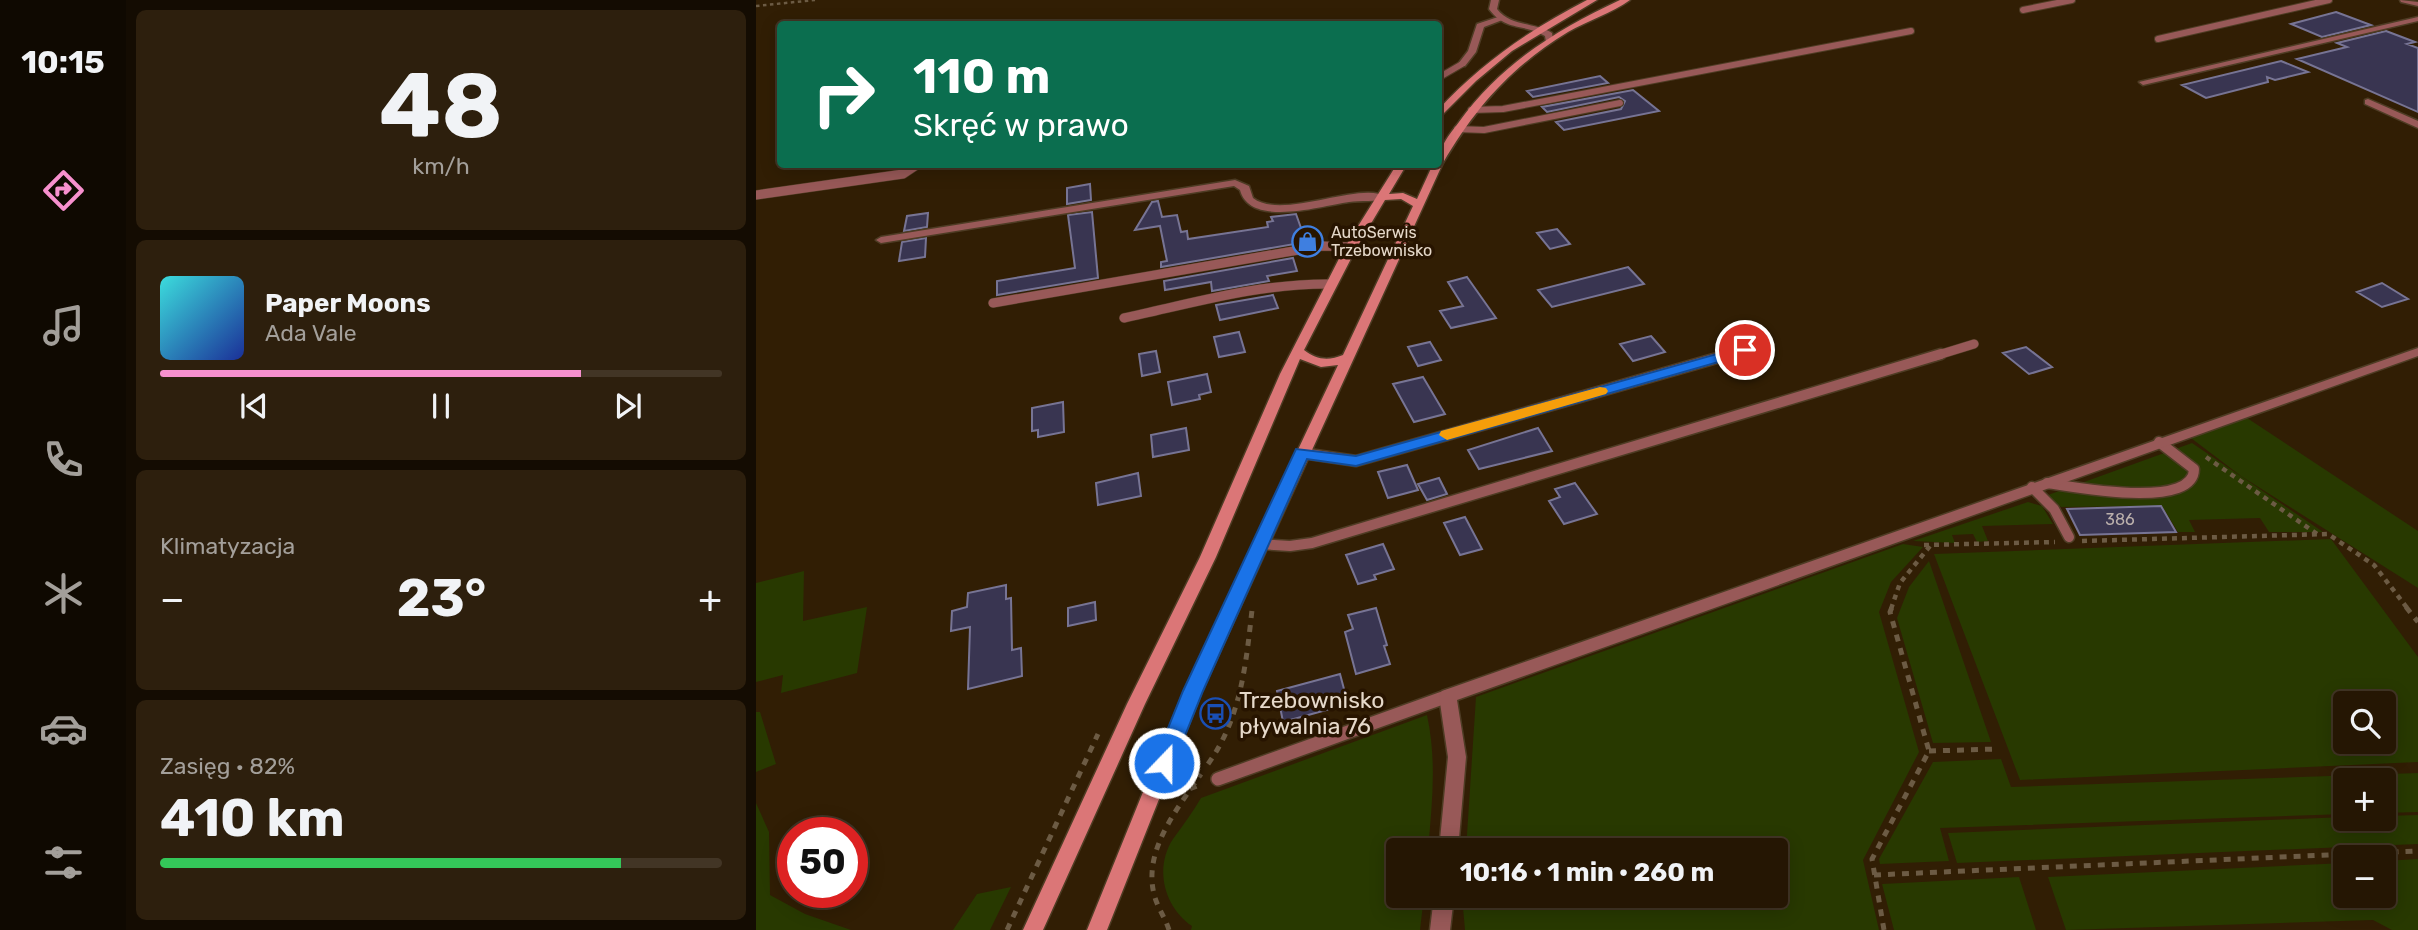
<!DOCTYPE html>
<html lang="pl">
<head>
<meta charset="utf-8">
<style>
  body { margin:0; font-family:Rubik,sans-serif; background:#2d1f0d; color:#f1f3f6; height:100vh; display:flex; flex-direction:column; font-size:26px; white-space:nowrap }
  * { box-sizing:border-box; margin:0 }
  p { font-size:23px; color:#a39f9a }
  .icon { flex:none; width:38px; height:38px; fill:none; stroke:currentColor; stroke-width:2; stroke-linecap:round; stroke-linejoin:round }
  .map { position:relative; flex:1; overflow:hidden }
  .panel { display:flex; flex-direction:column; gap:10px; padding:10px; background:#140c02; width:630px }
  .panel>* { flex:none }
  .top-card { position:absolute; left:21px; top:21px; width:665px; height:147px; border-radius:7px; box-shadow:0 4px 18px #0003,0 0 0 2px #423525; background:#0b6e4f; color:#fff; overflow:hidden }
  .fabs { position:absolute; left:1577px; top:691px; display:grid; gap:14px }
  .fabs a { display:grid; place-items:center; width:63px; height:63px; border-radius:7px; background:#251603; box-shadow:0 4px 18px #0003,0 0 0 2px #423525; font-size:35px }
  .speed { position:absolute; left:21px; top:817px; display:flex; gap:14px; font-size:35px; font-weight:700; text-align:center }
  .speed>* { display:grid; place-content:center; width:91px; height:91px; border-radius:50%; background:#251603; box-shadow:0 4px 18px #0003,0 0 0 2px #423525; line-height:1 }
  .speed .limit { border:10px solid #d22; background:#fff; color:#111 }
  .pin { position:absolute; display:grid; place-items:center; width:60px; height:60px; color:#fff; margin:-30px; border:4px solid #fff; border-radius:50%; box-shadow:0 2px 7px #0007 }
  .me { position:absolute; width:77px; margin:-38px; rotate:22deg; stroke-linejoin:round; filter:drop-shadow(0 0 5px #0008) }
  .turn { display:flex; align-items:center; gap:24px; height:147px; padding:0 21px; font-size:32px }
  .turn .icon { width:91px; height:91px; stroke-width:2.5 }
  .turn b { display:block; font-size:49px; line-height:60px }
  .big { font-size:52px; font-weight:700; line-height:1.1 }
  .panel .tile { flex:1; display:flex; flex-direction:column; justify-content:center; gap:10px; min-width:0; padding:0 24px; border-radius:10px; background:#2d1f0d }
  .panel .dial { align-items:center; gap:0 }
  .dial b { font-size:91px; line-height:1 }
  .song { display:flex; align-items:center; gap:21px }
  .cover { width:84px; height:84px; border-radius:10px; background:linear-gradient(135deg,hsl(180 70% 55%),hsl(230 70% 35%)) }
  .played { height:7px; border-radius:4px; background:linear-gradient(90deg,#f790ce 75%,#423525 75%) }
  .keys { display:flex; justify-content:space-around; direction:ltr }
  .heat { display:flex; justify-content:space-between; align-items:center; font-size:38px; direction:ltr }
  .charge { height:10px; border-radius:5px; background:linear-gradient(90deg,#34c759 82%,#423525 0) }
  .trip { position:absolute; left:630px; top:838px; width:402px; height:70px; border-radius:7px; background:#251603; box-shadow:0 4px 18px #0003,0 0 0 2px #423525; font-weight:700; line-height:70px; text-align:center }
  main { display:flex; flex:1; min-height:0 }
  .tabs { display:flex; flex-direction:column; width:126px; justify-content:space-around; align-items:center; background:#0f0901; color:#a39f9a }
  .tabs .icon { width:49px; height:49px }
  .tabs .selected { color:#f790ce }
  .tabs b { font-size:32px; color:#f1f3f6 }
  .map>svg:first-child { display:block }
  .green { fill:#283900; fill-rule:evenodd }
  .building { fill:#393551; stroke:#777494; stroke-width:2 }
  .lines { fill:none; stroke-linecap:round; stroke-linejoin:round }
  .service-far3-casing { stroke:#4e3c24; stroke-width:8 }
  .service-far2-casing { stroke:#4e3c24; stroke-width:10 }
  .service-far1-casing { stroke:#4e3c24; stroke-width:13 }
  .service-casing { stroke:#4e3c24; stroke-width:16 }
  .minor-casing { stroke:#4e3c24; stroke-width:3 }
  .tertiary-casing { stroke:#4e3c24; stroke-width:3 }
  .secondary-casing { stroke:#4e3c24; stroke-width:3 }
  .path-far2 { stroke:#6c5b44; stroke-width:2.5; stroke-dasharray:3.5 3.5; stroke-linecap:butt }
  .path-far1 { stroke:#6c5b44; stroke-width:4.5; stroke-dasharray:5 5; stroke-linecap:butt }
  .path { stroke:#6c5b44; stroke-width:5; stroke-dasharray:7 7; stroke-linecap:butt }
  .service-far3 { stroke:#985958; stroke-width:6 }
  .service-far2 { stroke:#985958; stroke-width:9 }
  .service-far1 { stroke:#985958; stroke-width:10 }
  .service { stroke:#985958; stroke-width:13 }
  .minor { fill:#985958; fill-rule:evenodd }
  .tertiary { fill:#985958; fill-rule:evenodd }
  .secondary { fill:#db7677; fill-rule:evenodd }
  .route { fill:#1a73e8; stroke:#114b97; stroke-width:2 }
  .slow { fill:#f59e0b }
  .labels { text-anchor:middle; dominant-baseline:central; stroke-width:7; stroke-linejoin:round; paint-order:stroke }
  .far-poi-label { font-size:16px; fill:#e6d9ca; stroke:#271400; text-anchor:start }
  .number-label { font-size:16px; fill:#bbb0ac }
  .near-poi-label { font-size:23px; fill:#e6d9ca; stroke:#271400; text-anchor:start }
</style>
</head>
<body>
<main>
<nav class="tabs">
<b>10:15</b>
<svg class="icon selected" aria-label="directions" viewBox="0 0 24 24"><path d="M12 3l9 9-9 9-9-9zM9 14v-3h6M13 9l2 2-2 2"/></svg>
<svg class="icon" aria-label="music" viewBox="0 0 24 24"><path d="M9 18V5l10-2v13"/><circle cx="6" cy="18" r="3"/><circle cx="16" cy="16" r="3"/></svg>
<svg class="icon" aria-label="phone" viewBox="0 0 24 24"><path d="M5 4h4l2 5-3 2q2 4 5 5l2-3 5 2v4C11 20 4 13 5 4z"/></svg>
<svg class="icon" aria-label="climate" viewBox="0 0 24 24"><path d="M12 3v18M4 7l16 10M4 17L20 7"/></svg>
<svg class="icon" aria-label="car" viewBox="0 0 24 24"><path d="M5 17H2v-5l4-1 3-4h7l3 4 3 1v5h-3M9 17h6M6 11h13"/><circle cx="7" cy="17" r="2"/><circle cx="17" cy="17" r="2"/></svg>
<svg class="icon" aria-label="filters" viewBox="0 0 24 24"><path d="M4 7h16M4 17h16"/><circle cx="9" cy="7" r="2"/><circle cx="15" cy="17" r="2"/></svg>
</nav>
<section class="panel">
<div class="tile dial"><b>48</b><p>km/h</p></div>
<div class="tile">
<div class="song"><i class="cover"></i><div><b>Paper Moons</b><p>Ada Vale</p></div></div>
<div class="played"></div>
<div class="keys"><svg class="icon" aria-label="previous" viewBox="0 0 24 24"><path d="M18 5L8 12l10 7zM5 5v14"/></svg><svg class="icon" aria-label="pause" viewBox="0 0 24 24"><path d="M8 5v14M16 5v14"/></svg><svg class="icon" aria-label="next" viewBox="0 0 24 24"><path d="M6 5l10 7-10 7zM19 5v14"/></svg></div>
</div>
<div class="tile"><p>Klimatyzacja</p>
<div class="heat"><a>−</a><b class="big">23°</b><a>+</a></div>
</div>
<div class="tile"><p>Zasięg · 82%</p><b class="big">410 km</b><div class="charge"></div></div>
</section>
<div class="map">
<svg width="1662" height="930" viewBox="0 0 1662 930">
  <rect width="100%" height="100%" fill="#311e04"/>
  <!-- green -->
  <path class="green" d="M 1488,416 L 1662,531 L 1662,588 L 1485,476 L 1431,435 Z
    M 1436,443 L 1567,532 L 1513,532 L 1504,518 L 1433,520 L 1439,532 L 1422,532 L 1406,506 L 1305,507 L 1292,495 Z
    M 1272,502 L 1286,506 L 1297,524 L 1226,526 L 1232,541 L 1221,542 L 1217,534 L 1196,535 L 1199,543 L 1157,541 Z
    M 1575,539 L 1662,657 L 1662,762 L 1264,780 L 1178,554 ZM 1589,704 L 1628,704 L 1628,742 L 1589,742 Z
    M 1147,544 L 1167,547 L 1135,582 L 1123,612 L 1163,752 L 1107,860 L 1123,930 L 709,930 L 706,896 L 1020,896 L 1020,850 L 710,850 L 720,697 Z
    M 1173,561 L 1235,742 L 1177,743 L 1141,618 L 1153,587 Z
    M 48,571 L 47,621 L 111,607 L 101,673 L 25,693 L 27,675 L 0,682 L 0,583 Z
    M 0,712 L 4,712 L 20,764 L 0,772 Z
    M 671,715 C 681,761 676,804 672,850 L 642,850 L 642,896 L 668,896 L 664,930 L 435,930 L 436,926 C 408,907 398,868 417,839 C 427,825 437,812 445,798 Z
    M 1245,759 L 1255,787 L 1662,773 L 1662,812 L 1628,813 L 1628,780 L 1589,780 L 1589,814 L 1184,828 L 1193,861 L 1124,864 L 1123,859 L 1177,762 Z
    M 0,803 L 13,832 L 14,895 L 49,914 L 95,930 L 0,930 Z
    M 1662,815 L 1662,844 L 1201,863 L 1192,833 L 1589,817 L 1628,819 L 1628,816 Z
    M 1662,859 L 1662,930 L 1636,930 L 1617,920 L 1310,930 L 1292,877 L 1589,863 L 1589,896 L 1628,896 L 1628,861 Z
    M 1263,877 L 1280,930 L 1138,930 L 1126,884 Z
    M 255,887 L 234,930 L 197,930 L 221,894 Z"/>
  <!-- building -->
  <path class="building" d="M 1580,12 L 1615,25 L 1566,37 L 1535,24 Z
    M 1630,31 L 1659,42 L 1651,44 L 1662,48 L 1662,112 L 1541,59 L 1591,47 L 1581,43 Z
    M 1525,61 L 1552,72 L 1519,80 L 1511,77 L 1512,82 L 1450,98 L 1426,85 Z
    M 844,76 L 852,83 L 777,97 L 771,91 Z
    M 877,90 L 903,111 L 808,130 L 800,122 L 865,109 L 869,101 L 863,97 L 791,112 L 786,107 Z
    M 334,184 L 335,200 L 311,204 L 311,188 Z
    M 402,201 L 406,217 L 421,215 L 425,232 L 431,231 L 432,239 L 512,227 L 511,222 L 517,221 L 515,217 L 540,214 L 550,242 L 405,267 L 405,262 L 411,261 L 404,226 L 379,230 L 396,202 Z
    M 336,212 L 342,278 L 241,295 L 241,281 L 319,268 L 312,215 Z
    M 172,213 L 171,227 L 148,231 L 151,216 Z
    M 801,229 L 814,244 L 794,249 L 781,233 Z
    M 170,238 L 169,257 L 143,261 L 146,242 Z
    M 537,258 L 541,271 L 511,276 L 513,281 L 456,291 L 455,282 L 409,290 L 408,281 Z
    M 872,267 L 888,284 L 796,307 L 782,290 Z
    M 711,277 L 740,318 L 695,328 L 684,311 L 707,306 L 692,282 Z
    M 1626,283 L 1652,299 L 1626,307 L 1601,292 Z
    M 517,295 L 522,308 L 464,320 L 460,305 Z
    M 483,332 L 489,352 L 463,357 L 458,337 Z
    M 895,336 L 909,352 L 877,361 L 864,344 Z
    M 674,342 L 685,360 L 662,366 L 652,347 Z
    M 1270,347 L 1296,367 L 1273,374 L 1247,353 Z
    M 400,351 L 404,372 L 386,376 L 383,354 Z
    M 451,374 L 455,392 L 443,395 L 444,399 L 416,405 L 412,382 Z
    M 667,377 L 689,414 L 658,422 L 637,384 Z
    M 307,402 L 308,432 L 282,437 L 282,430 L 276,431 L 276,408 Z
    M 430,428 L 433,450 L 397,457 L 395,435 Z
    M 782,428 L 796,451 L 723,469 L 712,450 Z
    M 651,465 L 662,490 L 632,498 L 622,472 Z
    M 382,473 L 385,496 L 342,505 L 340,483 Z
    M 683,478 L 691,494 L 671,500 L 662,484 Z
    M 819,483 L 841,514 L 808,524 L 793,501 L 804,497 L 799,489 Z
    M 1405,506 L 1420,532 L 1324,535 L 1311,509 Z
    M 709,517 L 726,549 L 704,555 L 688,523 Z
    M 627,544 L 638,569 L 618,575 L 620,579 L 602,584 L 590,555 Z
    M 250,585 L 250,599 L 255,598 L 256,650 L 265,648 L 266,676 L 212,689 L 214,627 L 195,631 L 196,611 L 211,607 L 212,593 Z
    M 339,602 L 340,620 L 312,626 L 312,608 Z
    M 620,608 L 631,645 L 628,646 L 634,664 L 600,674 L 589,632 L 597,629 L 592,615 Z
    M 584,674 L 592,704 L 527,722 L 521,691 Z"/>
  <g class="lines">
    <defs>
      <path id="service-far3" d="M 1267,10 L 1316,0
        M 1402,39 L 1573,0
        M 682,78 L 706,64
        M 715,110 L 747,109 L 1155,31
        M 701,129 L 728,130 L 864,103"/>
      <path id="service-far2" d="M 0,195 L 147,174 L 162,164
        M 237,303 L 566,246 L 595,247
        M 368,318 C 438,303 504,283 576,284
        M 969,356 L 989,350
        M 1179,356 L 1218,344"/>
      <path id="service-far1" d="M 546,453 L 600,461 L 975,354
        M 1291,483 C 1318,487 1438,510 1438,469 L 1403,442
        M 1276,487 L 1298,509 L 1313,537
        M 504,544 L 534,546 L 556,543 L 1185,354"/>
      <path id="service" d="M 462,779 L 692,696"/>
      <path id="minor" d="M 1644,0 L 1662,2 L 1662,6 L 1645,2 Z
        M 742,17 L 749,19 L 728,27 L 720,52 L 709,66 L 703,66 L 702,64 L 712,51 L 721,24 Z
        M 1662,17 L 1662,21 L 1387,85 L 1383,82 Z
        M 1612,99 L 1662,121 L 1662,128 L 1609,104 L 1609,100 Z
        M 479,180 L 493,186 L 497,198 C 526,221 606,180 630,197 C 621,203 604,200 593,202 C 565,206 494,228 484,190 L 478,186 L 125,243 L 120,240 L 125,237 Z
        M 1662,348 L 1662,356 L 701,700 L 710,757 L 702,850 L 683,850 L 692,757 L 683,696 L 686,691 Z
        M 678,896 L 698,896 L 694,930 L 674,930 Z"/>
      <path id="tertiary" d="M 735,0 L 743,0 L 741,9 C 755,27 778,22 796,33 L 797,40 L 790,42 L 789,36 C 768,23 750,32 733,9 Z"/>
      <path id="secondary" d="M 831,0 L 841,0 L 756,51 L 720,81 L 682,119 L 682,110 C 725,63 775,29 831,0 Z
        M 864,0 L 874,0 C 856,13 831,21 812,32 C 755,67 720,107 687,163 L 446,691 L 351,930 L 331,930 L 428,691 L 582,365 L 565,367 L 544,359 L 460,557 L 389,704 L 287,930 L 267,930 L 371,704 L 444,557 L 524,374 L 589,247 L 641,164 L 651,164 L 633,194 L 647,193 L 661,199 L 677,164 L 682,164 C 682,148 693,135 703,122 C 745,64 800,30 864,0 ZM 645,199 L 657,206 L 587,355 C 573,361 560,360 548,350 L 601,247 L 629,200 Z"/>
    </defs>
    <!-- service-far3 casing -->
    <use href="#service-far3" class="service-far3-casing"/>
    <!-- service-far2 casing -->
    <use href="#service-far2" class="service-far2-casing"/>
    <!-- service-far1 casing -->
    <use href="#service-far1" class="service-far1-casing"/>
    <!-- service casing -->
    <use href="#service" class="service-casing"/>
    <!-- minor casing -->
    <use href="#minor" class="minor-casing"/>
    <!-- tertiary casing -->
    <use href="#tertiary" class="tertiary-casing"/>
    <!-- secondary casing -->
    <use href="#secondary" class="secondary-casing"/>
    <!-- path-far2 -->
    <path class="path-far2" d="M 0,6 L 59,0"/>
    <!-- path-far1 -->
    <path class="path-far1" d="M 1450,457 L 1561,534
      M 1326,541 L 1572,534 L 1618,565 L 1652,609
      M 1168,545 L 1299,542
      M 1135,609 L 1144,583 L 1174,546"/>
    <!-- path -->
    <path class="path" d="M 1650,607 L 1662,622
      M 1173,751 L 1241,749
      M 452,764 C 485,718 490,664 496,610
      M 421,794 L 446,784
      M 1118,875 L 1662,851
      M 251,930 L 342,734
      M 413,930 C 409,917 401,907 398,894 C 387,850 422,808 445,774
      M 1128,930 L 1116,859 L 1173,751 L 1134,612 L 1136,607"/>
    <!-- service-far3 -->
    <use href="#service-far3" class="service-far3"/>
    <!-- service-far2 -->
    <use href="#service-far2" class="service-far2"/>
    <!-- service-far1 -->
    <use href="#service-far1" class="service-far1"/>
    <!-- service -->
    <use href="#service" class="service"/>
    <!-- minor -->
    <use href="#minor" class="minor"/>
    <!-- tertiary -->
    <use href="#tertiary" class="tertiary"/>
    <!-- secondary -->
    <use href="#secondary" class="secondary"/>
  </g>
  <!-- route -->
  <path class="route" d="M 989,346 L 996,350 L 994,353 L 600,466 L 551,459 L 447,691 L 418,763 L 415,769 L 408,772 L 401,769 L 398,763 L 427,691 L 540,449 L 600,456 Z"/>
  <!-- slow -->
  <path class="slow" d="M 844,387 L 850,388 L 852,391 L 850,394 L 691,440 L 683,435 L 685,431 Z"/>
  <!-- icons -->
  <defs>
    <symbol id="shop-ring" viewBox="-11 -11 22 22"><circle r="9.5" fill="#271400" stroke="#3f7fe0" stroke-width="1.5"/><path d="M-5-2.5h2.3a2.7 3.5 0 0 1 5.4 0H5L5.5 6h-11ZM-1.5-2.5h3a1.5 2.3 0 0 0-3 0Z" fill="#3f7fe0"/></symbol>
    <symbol id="bus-ring" viewBox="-11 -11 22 22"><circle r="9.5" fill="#271400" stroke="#1a4fb4" stroke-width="1.5"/><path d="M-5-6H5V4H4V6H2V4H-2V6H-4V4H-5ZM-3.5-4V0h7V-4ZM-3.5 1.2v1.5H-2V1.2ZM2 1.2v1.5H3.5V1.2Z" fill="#1a4fb4"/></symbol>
  </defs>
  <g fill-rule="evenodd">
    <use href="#shop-ring" x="534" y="224" width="35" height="35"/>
    <use href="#bus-ring" x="442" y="696" width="35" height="35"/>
  </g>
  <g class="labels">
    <!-- far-poi labels -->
    <g class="far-poi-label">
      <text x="575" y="232">AutoSerwis<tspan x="575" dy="18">Trzebownisko</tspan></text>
    </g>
    <!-- number labels -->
    <g class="number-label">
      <text x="1364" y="519">386</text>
    </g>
    <!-- near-poi labels -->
    <g class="near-poi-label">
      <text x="483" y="700">Trzebownisko<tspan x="483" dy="26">pływalnia 76</tspan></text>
    </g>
  </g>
</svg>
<div class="fabs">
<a><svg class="icon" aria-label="search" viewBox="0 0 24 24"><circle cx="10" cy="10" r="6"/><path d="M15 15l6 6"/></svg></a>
<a>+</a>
<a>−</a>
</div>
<div class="speed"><div class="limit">50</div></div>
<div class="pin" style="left:989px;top:350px;background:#d93025"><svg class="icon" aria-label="arrive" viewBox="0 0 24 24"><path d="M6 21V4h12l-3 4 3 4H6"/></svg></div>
<svg class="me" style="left:408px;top:763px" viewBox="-20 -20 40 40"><circle r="17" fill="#1a73e8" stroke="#fff" stroke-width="3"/><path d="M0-11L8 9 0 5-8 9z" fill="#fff"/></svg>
<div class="trip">10:16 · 1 min · 260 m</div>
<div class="top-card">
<div class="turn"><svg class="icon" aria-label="right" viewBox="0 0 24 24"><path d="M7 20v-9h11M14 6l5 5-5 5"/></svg><div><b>110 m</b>Skręć w prawo</div></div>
</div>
</div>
</main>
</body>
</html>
